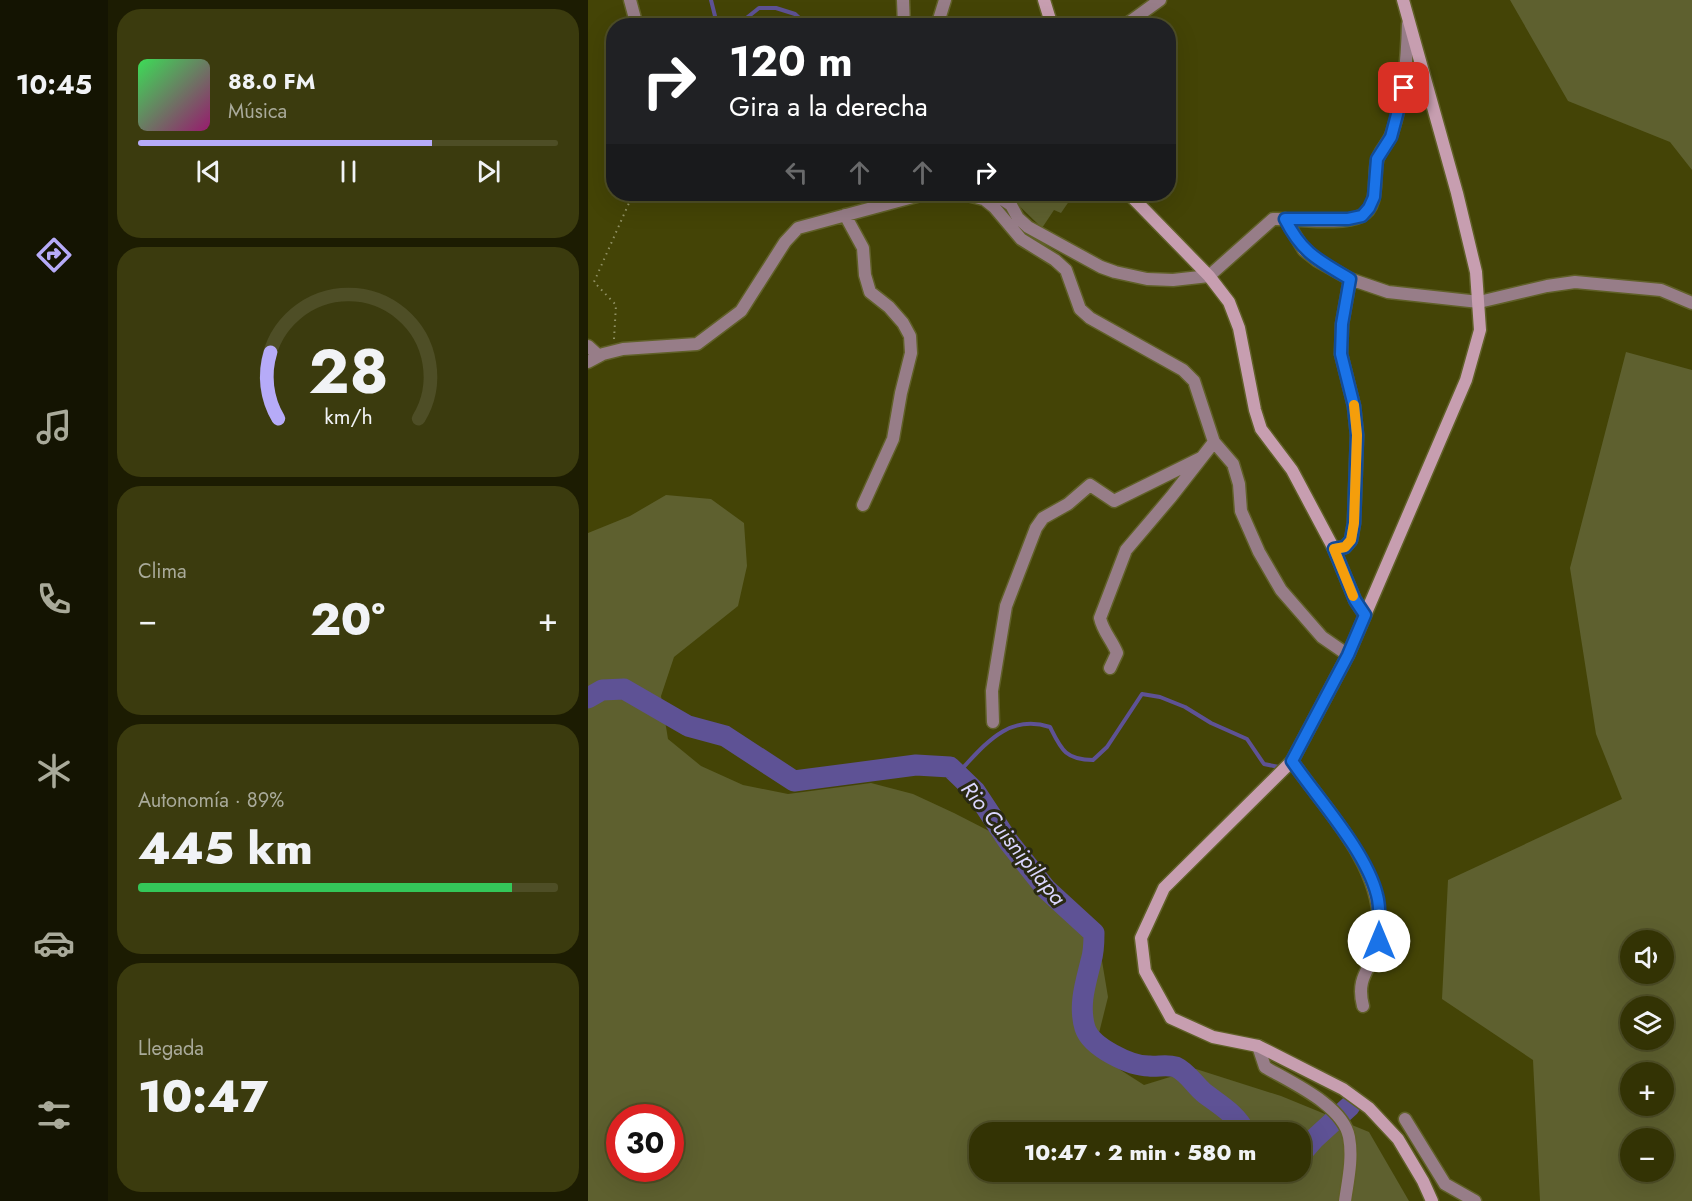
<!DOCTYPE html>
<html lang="es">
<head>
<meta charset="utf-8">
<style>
  body { margin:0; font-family:Jost,sans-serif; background:#3b3b0e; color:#f1f3f6; height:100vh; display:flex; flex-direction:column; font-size:22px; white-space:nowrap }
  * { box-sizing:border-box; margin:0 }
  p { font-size:20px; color:#a9aa9a }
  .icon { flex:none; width:33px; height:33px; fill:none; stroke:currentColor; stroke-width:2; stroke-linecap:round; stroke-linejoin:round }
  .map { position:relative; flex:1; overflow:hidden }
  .sheet { display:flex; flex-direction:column; gap:9px; padding:9px; background:#1c1c02; width:480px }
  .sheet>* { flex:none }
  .hud { position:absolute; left:18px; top:18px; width:570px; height:183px; border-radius:24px; box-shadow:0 6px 24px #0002,0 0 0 2px #4e4e26; background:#202124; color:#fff; overflow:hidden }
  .tools { position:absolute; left:1032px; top:930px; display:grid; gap:12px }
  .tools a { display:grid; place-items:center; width:54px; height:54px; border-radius:50%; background:#333304; box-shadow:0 6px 24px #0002,0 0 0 2px #4e4e26; font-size:30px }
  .speed { position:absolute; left:18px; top:1104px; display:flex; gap:12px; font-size:30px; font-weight:700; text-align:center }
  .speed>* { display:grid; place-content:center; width:78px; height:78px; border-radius:50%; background:#333304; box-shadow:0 6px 24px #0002,0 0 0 2px #4e4e26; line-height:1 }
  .speed .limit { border:9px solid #d22; background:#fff; color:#111 }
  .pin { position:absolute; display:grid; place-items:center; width:51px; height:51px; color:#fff; margin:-26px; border-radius:12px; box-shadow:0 3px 9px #0006 }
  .me { position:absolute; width:66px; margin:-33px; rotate:0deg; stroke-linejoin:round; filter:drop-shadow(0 0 4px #0008) }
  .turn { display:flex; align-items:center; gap:21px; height:126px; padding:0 24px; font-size:27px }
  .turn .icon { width:78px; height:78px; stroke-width:2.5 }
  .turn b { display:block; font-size:42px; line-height:51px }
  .lanes { display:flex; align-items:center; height:57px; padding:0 24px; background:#0003; justify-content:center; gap:30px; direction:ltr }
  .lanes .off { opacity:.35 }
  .big { font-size:45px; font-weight:800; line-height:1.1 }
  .sheet .tile { flex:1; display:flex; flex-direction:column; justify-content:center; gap:9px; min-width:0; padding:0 21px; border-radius:24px; background:#3b3b0e }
  .sheet .dial { align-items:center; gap:0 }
  .dial svg { height:156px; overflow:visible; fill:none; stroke:#4e4e26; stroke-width:7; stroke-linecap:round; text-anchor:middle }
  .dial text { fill:#f1f3f6; stroke:none }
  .song { display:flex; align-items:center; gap:18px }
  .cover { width:72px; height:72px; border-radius:9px; background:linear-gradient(135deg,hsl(130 70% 55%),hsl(320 70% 35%)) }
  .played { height:6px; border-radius:3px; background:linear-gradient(90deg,#b6abf8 70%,#4e4e26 70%) }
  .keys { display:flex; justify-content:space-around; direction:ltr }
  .heat { display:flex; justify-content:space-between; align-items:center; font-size:33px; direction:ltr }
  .charge { height:9px; border-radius:4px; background:linear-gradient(90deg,#34c759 89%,#4e4e26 0) }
  .trip { position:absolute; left:381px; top:1122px; width:342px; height:60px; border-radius:24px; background:#333304; box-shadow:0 6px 24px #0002,0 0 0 2px #4e4e26; font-weight:800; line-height:60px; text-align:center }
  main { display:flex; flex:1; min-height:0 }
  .menu { display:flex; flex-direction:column; width:108px; justify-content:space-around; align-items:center; background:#141402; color:#a9aa9a }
  .menu .icon { width:42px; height:42px }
  .menu .current { color:#b6abf8 }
  .menu b { font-size:27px; color:#f1f3f6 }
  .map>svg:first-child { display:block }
  .green { fill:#5e602f; fill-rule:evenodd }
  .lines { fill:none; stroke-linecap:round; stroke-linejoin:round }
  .stream { stroke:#5e5295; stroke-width:4 }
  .river { stroke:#5e5295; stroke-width:21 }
  .street-casing { stroke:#606028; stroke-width:15 }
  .secondary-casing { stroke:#606028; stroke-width:15 }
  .path { stroke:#909164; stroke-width:2; stroke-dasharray:1.5 4.5; stroke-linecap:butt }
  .street { stroke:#977d88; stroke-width:12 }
  .secondary { stroke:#c79eb0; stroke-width:12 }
  .route-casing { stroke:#114b97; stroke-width:15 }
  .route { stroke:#1a73e8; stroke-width:10 }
  .slow { stroke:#f59e0b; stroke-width:10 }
  .labels { text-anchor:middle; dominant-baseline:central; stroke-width:6; stroke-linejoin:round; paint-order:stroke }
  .water-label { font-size:22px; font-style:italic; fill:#dad6fe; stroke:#292912 }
</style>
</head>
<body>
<main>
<nav class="menu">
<b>10:45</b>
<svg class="icon current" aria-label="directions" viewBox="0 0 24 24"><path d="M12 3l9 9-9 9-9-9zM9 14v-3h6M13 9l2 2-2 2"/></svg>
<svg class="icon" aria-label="music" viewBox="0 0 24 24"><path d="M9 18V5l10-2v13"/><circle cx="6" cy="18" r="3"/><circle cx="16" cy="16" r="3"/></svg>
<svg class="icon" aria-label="phone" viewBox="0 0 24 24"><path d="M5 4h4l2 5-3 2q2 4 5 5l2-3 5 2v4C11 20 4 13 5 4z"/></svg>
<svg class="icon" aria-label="climate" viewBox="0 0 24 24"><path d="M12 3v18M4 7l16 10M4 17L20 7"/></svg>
<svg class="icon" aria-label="car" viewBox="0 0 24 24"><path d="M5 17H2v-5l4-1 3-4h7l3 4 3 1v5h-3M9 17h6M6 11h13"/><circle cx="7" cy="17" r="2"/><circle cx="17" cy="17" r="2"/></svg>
<svg class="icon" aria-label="filters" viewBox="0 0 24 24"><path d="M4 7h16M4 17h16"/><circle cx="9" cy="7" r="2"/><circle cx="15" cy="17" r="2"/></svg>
</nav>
<section class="sheet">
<div class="tile">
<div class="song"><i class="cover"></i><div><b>88.0 FM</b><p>Música</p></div></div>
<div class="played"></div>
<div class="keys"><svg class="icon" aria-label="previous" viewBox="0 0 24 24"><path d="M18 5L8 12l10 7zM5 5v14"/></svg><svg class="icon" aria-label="pause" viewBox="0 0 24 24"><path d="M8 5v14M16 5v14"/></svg><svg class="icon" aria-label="next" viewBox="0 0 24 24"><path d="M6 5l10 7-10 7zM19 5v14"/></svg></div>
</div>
<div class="tile dial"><svg viewBox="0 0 100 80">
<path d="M14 69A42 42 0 1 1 86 69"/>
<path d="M14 69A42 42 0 0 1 10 35" stroke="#b6abf8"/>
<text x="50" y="56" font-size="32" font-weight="700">28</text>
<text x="50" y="72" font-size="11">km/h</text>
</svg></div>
<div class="tile"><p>Clima</p>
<div class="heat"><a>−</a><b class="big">20°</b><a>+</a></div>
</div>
<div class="tile"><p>Autonomía · 89%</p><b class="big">445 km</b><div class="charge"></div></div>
<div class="tile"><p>Llegada</p><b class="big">10:47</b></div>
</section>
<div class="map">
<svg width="1104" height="1201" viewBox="0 0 1104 1201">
  <rect width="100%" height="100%" fill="#444406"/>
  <!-- green -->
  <path class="green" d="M 922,0 L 1104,0 L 1104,170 L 1082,142 L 980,101 Z
    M 419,194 L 486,194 L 473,213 L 466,210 L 454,228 Z
    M 1038,352 L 1104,370 L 1104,1201 L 952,1201 L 945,1060 L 854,999 L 860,880 L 1034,799 L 1008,734 L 982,568 ZM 1042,940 L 1076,940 L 1076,974 L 1042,974 ZM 1042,1006 L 1076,1006 L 1076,1040 L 1042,1040 ZM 1042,1072 L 1076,1072 L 1076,1106 L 1042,1106 ZM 1042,1138 L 1076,1138 L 1076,1172 L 1042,1172 Z
    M 78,495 L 123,499 L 156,523 L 159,566 L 150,606 L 86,657 L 73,696 L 80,739 L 113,766 L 155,785 L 200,794 L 283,783 L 325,794 L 366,813 L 405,833 L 445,889 L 511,943 L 520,997 L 506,1053 L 556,1085 L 608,1069 L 693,1096 L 781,1132 L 821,1201 L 0,1201 L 0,533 L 42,516 ZM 32,1118 L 82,1118 L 82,1168 L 32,1168 ZM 392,1132 L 712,1132 L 712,1172 L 392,1172 Z"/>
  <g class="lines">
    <!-- stream -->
    <path class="stream" d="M 123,0 L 128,20 L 139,26
      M 142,26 L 156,20 L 171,8 L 188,8 L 207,14 L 220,26
      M 369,774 C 396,746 419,713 462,727 C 473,749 477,760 505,760 L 519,747 L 554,694 L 572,697 L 597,707 L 623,723 L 659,739 L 676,764 L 691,767"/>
    <!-- river -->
    <path class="river" d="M 0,698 L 14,690 L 36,689 L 100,726 L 137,736 L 206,781 L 328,765 L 362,767 L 387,791 L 420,841 L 458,889 L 506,933 C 506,942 506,952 503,961 C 498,982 490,1005 497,1028 C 503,1047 542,1066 561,1066 C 570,1067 578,1064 588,1067 C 599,1072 606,1084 615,1092 C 630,1104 649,1114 657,1132
      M 712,1155 L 726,1139 L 762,1106"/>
    <defs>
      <path id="street" d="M 42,0 L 49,26
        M 315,0 L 316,26
        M 349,26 L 357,0
        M 536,26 L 572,0
        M 376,194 L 395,199 L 414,199 L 423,205 L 430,218 L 440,227 L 513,267 L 527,272 L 559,279 L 585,280 L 621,276 L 685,219 C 708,218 753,226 773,216 C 792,207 785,178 789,161 C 791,151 801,143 804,133 C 816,96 819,62 820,24
        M 396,199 L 406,207 L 433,239 L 467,260 L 478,270 L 492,309 L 502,318 L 595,370 L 606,381 L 626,442 L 645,464 L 651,484 L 653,511 L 671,552 L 693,590 L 734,637 L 760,655
        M 257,215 L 275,248 L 277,275 L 282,292 L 301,307 L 315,323 L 322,336 L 323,353 L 313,393 L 305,439 L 275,505
        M 697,219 L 716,250 L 730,261 L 762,279 L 800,292 L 891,302 L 959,286 L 987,282 L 1073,290 L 1104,303
        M 0,346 L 11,356
        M 0,362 L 15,354 L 35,349 L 109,344 L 153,311 L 197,242 L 210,228 L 336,194
        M 746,549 L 757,547 L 763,540 L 766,523 L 769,435 L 766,406 L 753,354 L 754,324 L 762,279
        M 522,668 L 529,653 C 524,640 515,632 512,618 L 538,550 L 583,497 L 626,442
        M 405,722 L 404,691 L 418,606 L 448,528 L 455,518 L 480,504 L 502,485 L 526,501 L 613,458
        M 704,761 C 737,809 791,862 791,923 C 791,929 793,936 791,941 C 785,968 767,975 775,1006
        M 670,1046 L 677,1067 C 702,1082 755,1105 761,1137 C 765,1158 760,1180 757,1201
        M 817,1119 L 857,1184 L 887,1201"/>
      <path id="secondary" d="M 456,0 L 464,26
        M 815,0 L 869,193 L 888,272 L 892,330 L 878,380 L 760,655 L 704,761 L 576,888 L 553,938 L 557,971 L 583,1018 L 625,1037 L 670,1046 L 755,1089 L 781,1108 L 810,1139 L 835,1181 L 844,1201
        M 541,194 L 621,276 L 641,302 L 651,328 L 667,410 L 673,429 L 704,470 L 746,549 L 767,600 L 777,615"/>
    </defs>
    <!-- street casing -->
    <use href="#street" class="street-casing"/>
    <!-- secondary casing -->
    <use href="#secondary" class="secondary-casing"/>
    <!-- path -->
    <path class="path" d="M 26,339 L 28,305 L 6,282 L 45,194"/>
    <!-- street -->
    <use href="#street" class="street"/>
    <!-- secondary -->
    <use href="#secondary" class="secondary"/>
  </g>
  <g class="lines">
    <defs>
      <path id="route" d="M 791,941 C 791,926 793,909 789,895 C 778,851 730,799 704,761 L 760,655 L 777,615 L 767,600 L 746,549 L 757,547 L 763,540 L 766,523 L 769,435 L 766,406 L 753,354 L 754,324 L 762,279 C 730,260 714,253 697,219 L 760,219 L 774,216 L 781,208 L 786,197 L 789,159 L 803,137 L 816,88"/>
    </defs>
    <!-- route casing -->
    <use href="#route" class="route-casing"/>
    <!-- route -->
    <use href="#route" class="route"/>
    <!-- slow -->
    <path class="slow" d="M 765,596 L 746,549 L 757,547 L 763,540 L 766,523 L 769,435 L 766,405"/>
  </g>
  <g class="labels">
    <!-- water labels -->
    <g class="water-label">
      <text transform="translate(426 843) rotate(51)">Rio Cuisnipilapa</text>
    </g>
  </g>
</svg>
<div class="tools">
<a><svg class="icon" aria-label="sound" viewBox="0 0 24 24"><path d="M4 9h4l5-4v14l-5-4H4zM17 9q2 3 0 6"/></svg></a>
<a><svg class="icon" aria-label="layers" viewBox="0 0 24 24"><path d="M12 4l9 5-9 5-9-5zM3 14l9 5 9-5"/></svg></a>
<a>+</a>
<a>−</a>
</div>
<div class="speed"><div class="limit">30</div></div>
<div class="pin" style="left:816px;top:88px;background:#d93025"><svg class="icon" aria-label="arrive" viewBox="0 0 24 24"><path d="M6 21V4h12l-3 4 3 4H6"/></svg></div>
<svg class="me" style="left:791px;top:941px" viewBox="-20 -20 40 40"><circle r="19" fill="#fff"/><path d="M0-13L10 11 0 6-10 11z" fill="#1a73e8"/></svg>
<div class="trip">10:47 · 2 min · 580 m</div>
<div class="hud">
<div class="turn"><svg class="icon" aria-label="right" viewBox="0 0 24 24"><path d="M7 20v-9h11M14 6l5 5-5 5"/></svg><div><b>120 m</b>Gira a la derecha</div></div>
<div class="lanes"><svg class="icon off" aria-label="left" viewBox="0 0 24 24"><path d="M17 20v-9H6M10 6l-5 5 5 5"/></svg><svg class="icon off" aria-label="ahead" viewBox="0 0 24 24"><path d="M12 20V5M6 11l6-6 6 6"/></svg><svg class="icon off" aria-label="ahead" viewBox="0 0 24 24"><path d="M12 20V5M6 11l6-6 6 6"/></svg><svg class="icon" aria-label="right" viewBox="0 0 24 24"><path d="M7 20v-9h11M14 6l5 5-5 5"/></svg></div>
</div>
</div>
</main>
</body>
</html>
